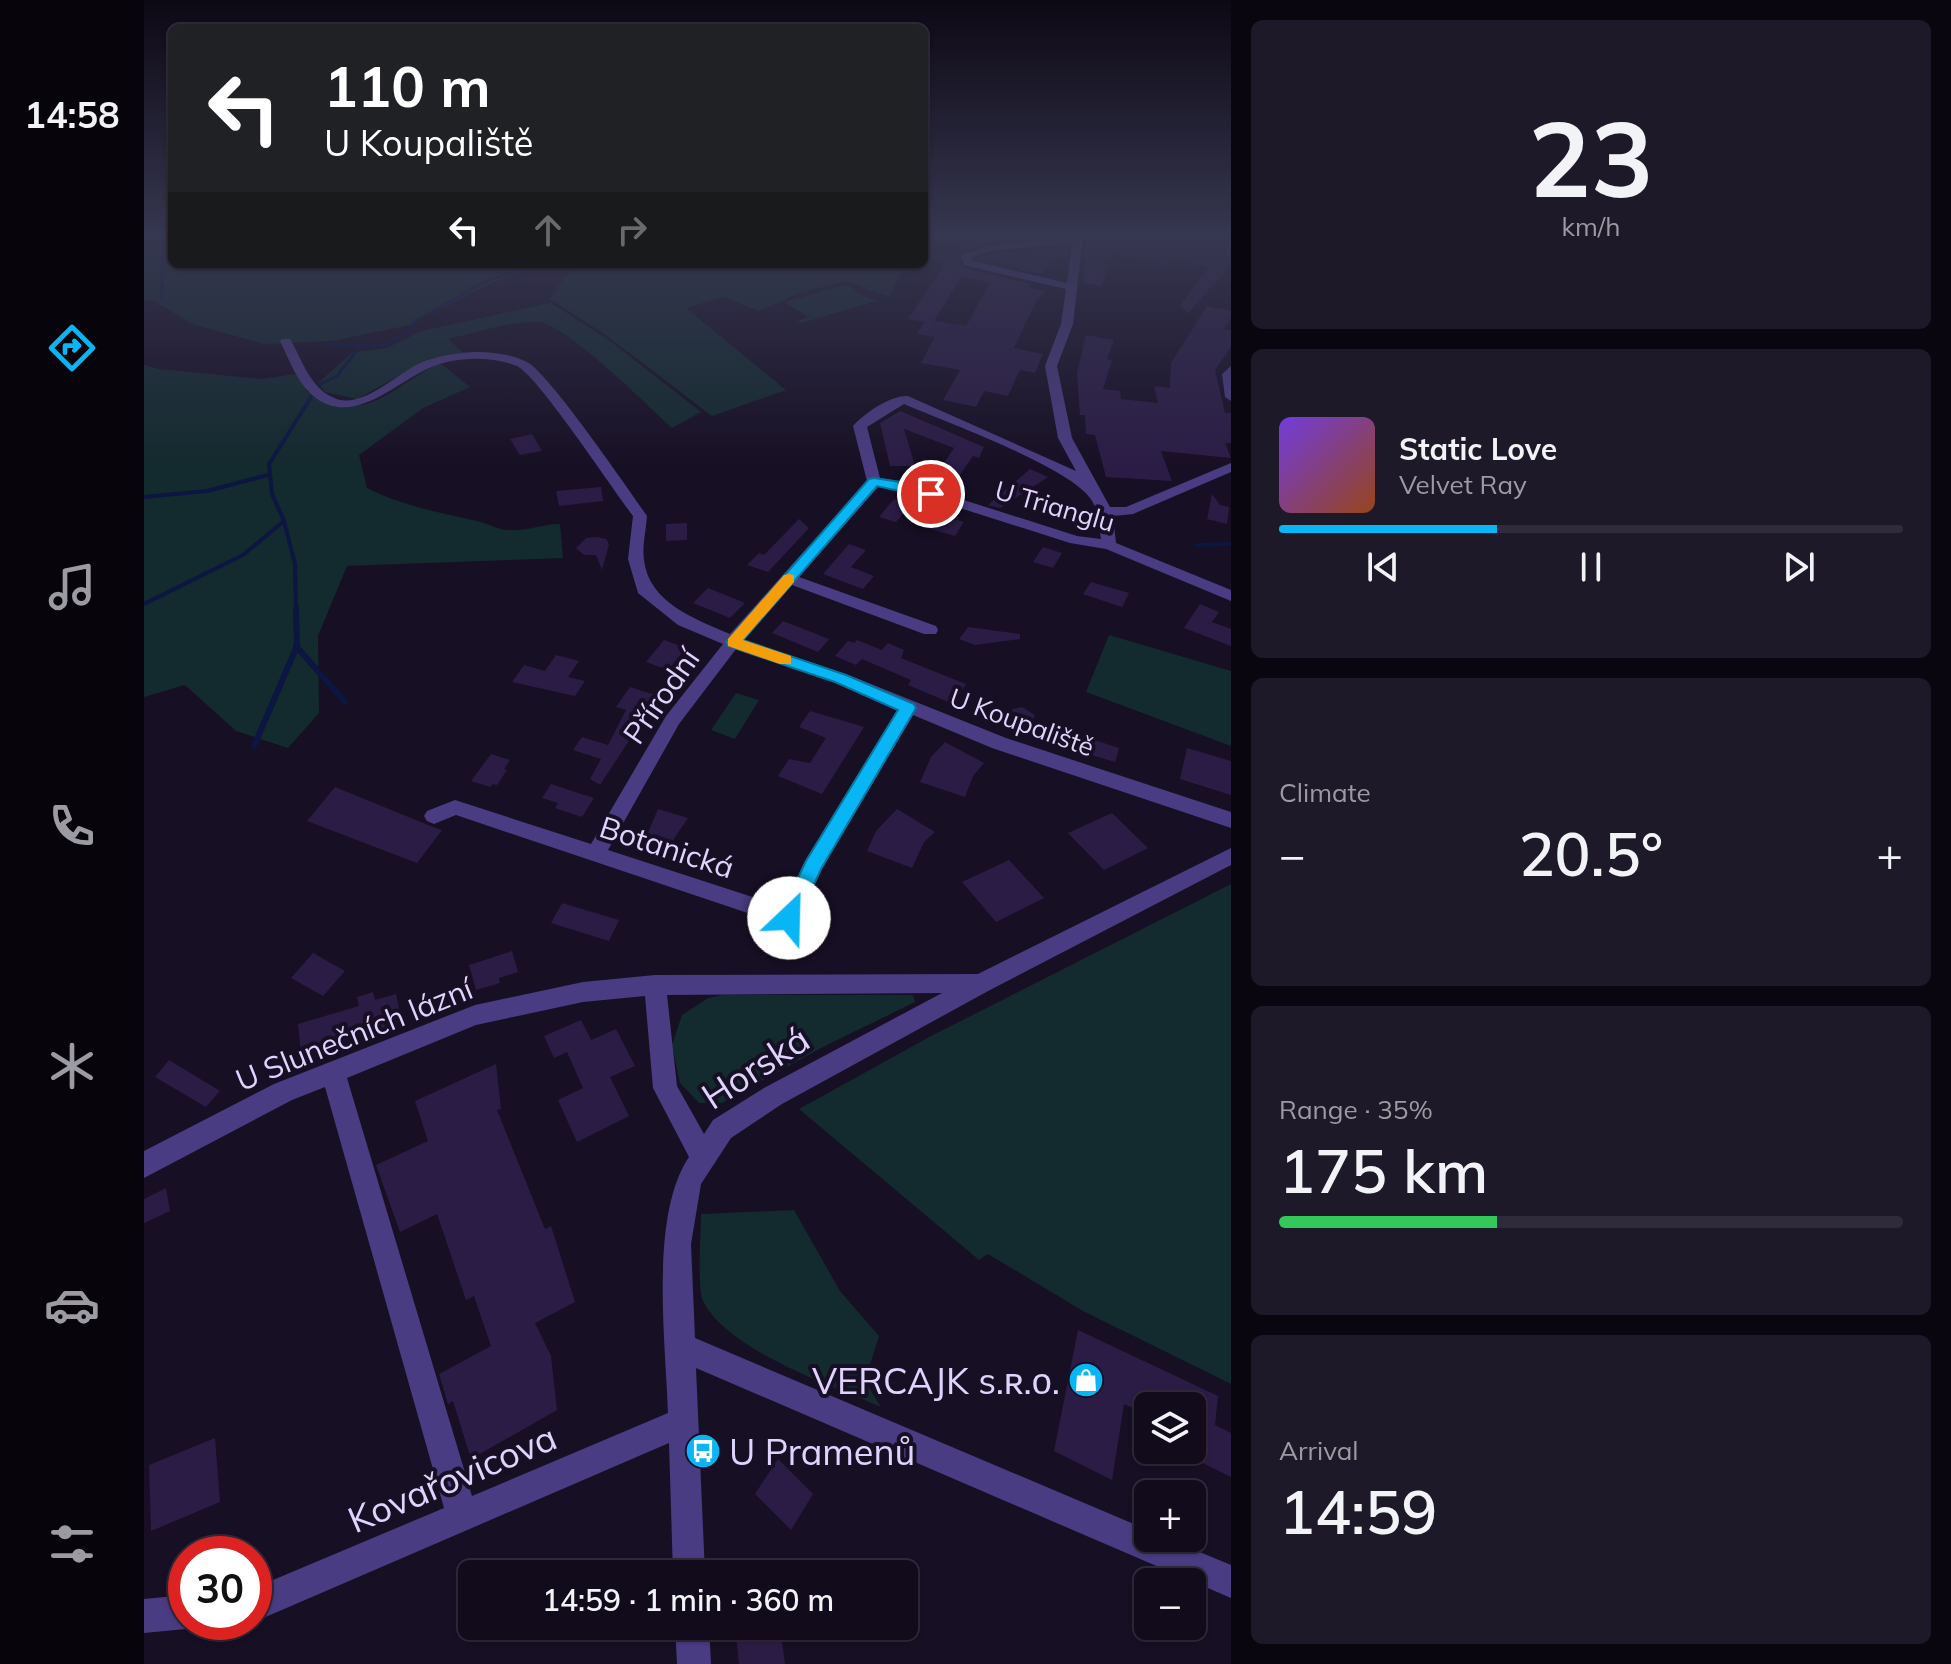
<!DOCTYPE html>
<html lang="en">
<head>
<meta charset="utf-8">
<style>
  body { margin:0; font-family:Mulish,sans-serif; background:#1e1928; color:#f1f3f6; height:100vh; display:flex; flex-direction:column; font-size:30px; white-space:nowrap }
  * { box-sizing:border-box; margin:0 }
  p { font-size:26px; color:#9c9ba3 }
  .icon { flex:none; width:44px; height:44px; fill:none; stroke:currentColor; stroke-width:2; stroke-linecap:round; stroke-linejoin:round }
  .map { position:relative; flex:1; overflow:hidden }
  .drawer { display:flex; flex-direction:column; gap:20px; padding:20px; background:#09060f; width:720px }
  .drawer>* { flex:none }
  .top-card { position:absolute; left:24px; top:24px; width:760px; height:244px; border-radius:12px; box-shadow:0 2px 6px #0004,0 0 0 2px #302b3a; background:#202124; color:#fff; overflow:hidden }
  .tools { position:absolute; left:990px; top:1392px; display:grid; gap:16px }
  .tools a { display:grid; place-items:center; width:72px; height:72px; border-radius:12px; background:#110b1b; box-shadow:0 2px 6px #0004,0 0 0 2px #302b3a; font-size:40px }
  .speed { position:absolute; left:24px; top:1536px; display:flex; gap:16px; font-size:40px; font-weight:700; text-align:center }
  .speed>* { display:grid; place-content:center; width:104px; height:104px; border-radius:50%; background:#110b1b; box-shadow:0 2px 6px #0004,0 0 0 2px #302b3a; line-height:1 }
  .speed .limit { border:12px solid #d22; background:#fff; color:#111 }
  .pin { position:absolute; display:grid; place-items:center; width:68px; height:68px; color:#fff; margin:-34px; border:4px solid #fff; border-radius:50%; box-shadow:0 2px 8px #0007 }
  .me { position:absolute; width:88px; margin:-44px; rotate:24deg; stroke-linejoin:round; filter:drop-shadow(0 0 6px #0008) }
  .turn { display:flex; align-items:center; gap:28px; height:168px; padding:0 24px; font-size:36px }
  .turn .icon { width:104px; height:104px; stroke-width:2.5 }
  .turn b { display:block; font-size:56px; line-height:68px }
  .lanes { display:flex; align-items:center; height:76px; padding:0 24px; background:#0003; justify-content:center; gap:40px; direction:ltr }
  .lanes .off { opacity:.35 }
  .big { font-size:60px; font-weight:600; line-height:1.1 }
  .drawer .widget { flex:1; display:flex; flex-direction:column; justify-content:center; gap:12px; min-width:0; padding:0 28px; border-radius:12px; background:#1e1928 }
  .drawer .dial { align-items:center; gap:0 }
  .dial b { font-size:104px; line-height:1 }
  .song { display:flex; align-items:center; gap:24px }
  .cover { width:96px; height:96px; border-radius:12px; background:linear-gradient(135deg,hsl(260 70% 55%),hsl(20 70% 35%)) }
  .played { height:8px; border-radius:4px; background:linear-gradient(90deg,#08b6f5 35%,#302b3a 35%) }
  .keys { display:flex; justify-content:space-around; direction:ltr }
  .heat { display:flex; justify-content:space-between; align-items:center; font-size:44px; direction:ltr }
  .charge { height:12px; border-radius:6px; background:linear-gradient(90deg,#34c759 35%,#302b3a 0) }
  .trip { position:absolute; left:314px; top:1560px; width:460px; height:80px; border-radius:12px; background:#110b1b; box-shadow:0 2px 6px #0004,0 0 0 2px #302b3a; font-weight:600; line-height:80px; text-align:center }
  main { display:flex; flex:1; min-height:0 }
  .tabs { display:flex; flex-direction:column; width:144px; justify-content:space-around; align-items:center; background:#07040b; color:#9c9ba3 }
  .tabs .icon { width:56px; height:56px }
  .tabs .on { color:#08b6f5 }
  .tabs b { font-size:36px; color:#f1f3f6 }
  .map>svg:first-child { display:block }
  .green { fill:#132a2e }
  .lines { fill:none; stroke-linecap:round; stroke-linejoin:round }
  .stream-far2 { stroke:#0c1641; stroke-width:3 }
  .stream-far1 { stroke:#0c1641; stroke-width:4 }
  .stream { stroke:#0c1641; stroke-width:6 }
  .building { fill:#2b1c45; fill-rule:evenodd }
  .street { fill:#4a3c82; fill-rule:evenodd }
  .route { fill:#08b6f5; stroke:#05769f; stroke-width:2 }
  .slow { fill:#f59e0b }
  .labels { text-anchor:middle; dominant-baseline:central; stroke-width:8; stroke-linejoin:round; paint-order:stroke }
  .far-street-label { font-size:26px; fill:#e0d4fe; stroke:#170f24 }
  .street-label { font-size:30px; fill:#e0d4fe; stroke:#170f24 }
  .near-street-label { font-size:36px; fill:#e0d4fe; stroke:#170f24 }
  .near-poi-label { font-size:36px; fill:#e0d4fe; stroke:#170f24; text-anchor:end }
</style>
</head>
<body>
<main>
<nav class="tabs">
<b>14:58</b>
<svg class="icon on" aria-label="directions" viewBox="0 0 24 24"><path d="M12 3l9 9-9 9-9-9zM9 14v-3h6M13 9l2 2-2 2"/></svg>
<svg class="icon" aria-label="music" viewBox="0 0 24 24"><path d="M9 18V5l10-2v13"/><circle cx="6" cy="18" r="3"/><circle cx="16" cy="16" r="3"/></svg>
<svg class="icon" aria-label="phone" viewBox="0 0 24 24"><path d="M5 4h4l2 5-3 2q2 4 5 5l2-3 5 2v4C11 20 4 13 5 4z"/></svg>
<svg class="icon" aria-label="climate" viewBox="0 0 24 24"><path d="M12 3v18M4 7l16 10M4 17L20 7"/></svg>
<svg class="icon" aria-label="car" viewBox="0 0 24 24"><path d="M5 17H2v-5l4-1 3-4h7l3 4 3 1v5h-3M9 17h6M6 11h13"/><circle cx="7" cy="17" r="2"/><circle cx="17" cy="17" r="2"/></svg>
<svg class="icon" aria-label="filters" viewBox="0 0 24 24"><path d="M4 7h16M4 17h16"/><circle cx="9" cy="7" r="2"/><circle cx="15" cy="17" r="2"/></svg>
</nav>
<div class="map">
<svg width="1087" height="1664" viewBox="0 0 1087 1664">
  <rect width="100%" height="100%" fill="#170f24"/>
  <!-- green -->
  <path class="green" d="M 0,236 L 28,236 L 28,264 L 395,264 L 341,286 L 266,325 L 188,341 L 120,344 L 48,324 L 12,302 L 0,300 Z
    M 438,264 L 761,264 L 745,297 L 701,281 L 658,292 L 615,311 L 579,297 L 542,308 L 642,390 L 568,416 L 459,333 L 406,299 L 424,272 Z
    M 702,285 L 726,299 L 735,300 L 657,323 L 653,321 L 664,317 L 641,302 Z
    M 407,303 L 466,341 L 557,412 L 528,428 C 505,407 421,323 394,322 C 364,321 333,333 304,339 L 322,355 L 276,364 L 213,399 L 181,392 L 174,383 L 209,352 L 243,348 L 277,331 Z
    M 296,363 L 326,387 L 279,408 L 215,455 L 223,488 C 259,506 298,513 337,522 C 347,525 355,530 366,530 C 384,531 398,524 416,524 L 419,558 L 203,566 L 174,636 L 175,713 L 144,748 L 92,731 L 41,685 L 0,697 L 0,365 L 15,369 L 118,379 L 157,373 L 162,391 C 225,426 241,391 296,363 Z
    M 965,635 L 1087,671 L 1087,746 L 942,692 Z
    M 592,693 L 615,700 L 591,739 L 567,730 Z
    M 1087,884 L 1087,1384 L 939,1311 L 844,1254 L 835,1260 L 655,1109 L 787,1036 Z
    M 578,995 L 769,995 L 771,1002 L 677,1048 L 578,1103 L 555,1103 L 536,1083 L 528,1045 L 538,1015 L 564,998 Z
    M 650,1210 L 696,1291 L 735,1336 L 721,1381 L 737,1407 C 688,1386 583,1350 559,1301 C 553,1289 557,1231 557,1214 Z"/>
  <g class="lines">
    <!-- stream-far2 -->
    <path class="stream-far2" d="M 18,299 L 18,256 L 28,236
      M 183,346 L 241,345 L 259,335 L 272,321 L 342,281 L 395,264
      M 164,401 L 174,385 L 193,376 L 217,345"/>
    <!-- stream-far1 -->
    <path class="stream-far1" d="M 0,497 L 63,491 L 124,475
      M 140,521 L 151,564 L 152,610
      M 1052,545 L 1087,544
      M 0,604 L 99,555 L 140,521 L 128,494 L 125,464 L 166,399"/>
    <!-- stream -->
    <path class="stream" d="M 152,646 L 201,702
      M 110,746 L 153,646 L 152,608"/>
  </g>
  <!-- building -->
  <path class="building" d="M 905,236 L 846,242 L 814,254 L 819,268 L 887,284 L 884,287 L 902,292 L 893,300 L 870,348 L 899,354 L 891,373 L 876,370 L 864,396 L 840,391 L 832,407 L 799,400 L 816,370 L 777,363 L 791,337 L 773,334 L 781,322 L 764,319 L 800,266 L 786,256 L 818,249 L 801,239 ZM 818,276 L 846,283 L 822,326 L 790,321 Z
    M 942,236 L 1034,236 L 1067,241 L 1068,239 L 1087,242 L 1087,260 L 1080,273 L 1044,313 L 1036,306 L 1065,267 L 1029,260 L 1025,266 L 969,254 L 957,286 L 939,283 Z
    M 925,246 L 923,258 L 914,257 L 897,274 L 832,259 L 848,254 Z
    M 1063,306 L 1087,311 L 1087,318 L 1080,329 L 1087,331 L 1087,347 L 1071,370 L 1081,413 L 1087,413 L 1087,443 L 1081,443 L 1087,458 L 1017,451 L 1028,481 L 962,477 L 951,435 L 942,434 L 941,415 L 936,415 L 933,373 L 942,335 L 970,340 L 963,359 L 968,360 L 959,389 L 976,391 L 977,399 L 1014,403 L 1010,386 L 1026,388 L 1027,363 Z
    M 756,411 L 840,447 L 835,458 L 829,456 L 807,488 L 787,482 L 810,448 L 760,429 L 771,466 L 746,466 L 736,423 Z
    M 388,434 L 398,451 L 376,455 L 366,439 Z
    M 886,469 L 904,477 L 856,508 L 844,505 Z
    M 457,487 L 459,501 L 415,506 L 412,491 Z
    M 1068,494 L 1076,505 L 1085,507 L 1083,524 L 1063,519 Z
    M 750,499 L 767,505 L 752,522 L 735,517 Z
    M 796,515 L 820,522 L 811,536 L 786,529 Z
    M 655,519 L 665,528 L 624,572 L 603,565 L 615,553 L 620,555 Z
    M 543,523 L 543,540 L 522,541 L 522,524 Z
    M 453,537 L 462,539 L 465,544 L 458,570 L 452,555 L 440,555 L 432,548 L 442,538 Z
    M 705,544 L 722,550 L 707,567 L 730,576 L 719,589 L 679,574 Z
    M 899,547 L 918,553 L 909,568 L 889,562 Z
    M 947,582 L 985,593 L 978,607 L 939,594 Z
    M 564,588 L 601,603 L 586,618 L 549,603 Z
    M 1056,604 L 1075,612 L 1068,622 L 1087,629 L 1087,646 L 1040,628 Z
    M 639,621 L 685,639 L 674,652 L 628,633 Z
    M 824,627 L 876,634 L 876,639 L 831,645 L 815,639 Z
    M 520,640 L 542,648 L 524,670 L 502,662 Z
    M 713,640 L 738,650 L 744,643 L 760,650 L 757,658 L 822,684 L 809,704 L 764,685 L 767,680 L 718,659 L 712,665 L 691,656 L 704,641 L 710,643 Z
    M 412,655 L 435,661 L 424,677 L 441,681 L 431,696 L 368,682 L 380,665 L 401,671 Z
    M 486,687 L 511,695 L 508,700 L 511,701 L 456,785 L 446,779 L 457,759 L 429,750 L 438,737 L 464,745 L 482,710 L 472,707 Z
    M 878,707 L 891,715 L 882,732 L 860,723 L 869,709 Z
    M 666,711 L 720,727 L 678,794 L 634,776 L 645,759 L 666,763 L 682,738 L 655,727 Z
    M 935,735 L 975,748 L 971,762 L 931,750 Z
    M 801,742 L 840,763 L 829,776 L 821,797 L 776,782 L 787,757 Z
    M 1043,748 L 1087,761 L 1087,795 L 1036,779 Z
    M 347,754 L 366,760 L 360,769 L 363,770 L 353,785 L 349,784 L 346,787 L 327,781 Z
    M 407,784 L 428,791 L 450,798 L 438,817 L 411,808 L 414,803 L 398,798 Z
    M 191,787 L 289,827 L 298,830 L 273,863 L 163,821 Z
    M 514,809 L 544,818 L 527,843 L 503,835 Z
    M 753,809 L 791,832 L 780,842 L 768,868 L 723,851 L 732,831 Z
    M 968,813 L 1004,848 L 960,870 L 924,833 Z
    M 865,860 L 900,898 L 852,922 L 818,882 Z
    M 418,903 L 475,920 L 465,941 L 407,923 Z
    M 368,951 L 374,972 L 355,978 L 356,983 L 332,990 L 325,965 Z
    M 169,953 L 201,971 L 179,996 L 147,978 Z
    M 229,992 L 231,1000 L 252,994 L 258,1022 L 157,1054 L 154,1024 L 215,1006 L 213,997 Z
    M 437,1020 L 447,1040 L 472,1029 L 491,1066 L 466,1077 L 485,1116 L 433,1142 L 414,1100 L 439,1088 L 423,1052 L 410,1058 L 400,1036 Z
    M 25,1060 L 76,1091 L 62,1107 L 11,1077 Z
    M 352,1064 L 357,1109 L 353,1110 L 401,1229 L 407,1226 L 431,1302 L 391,1323 L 407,1356 L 413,1410 L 327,1459 L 309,1401 L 304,1404 L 295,1374 L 347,1346 L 330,1296 L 322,1300 L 293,1214 L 256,1232 L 232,1165 L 284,1141 L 271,1101 Z
    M 22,1188 L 26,1211 L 0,1223 L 0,1199 Z
    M 934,1330 L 1074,1396 L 1071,1425 L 1087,1433 L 1087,1477 L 1048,1458 L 1048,1406 L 1004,1406 L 1004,1415 L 980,1404 L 968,1480 L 910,1451 Z
    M 71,1438 L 76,1502 L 7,1531 L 5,1465 Z
    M 634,1459 L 669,1494 L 647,1530 L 611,1494 Z
    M 636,1628 L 641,1664 L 595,1664 L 592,1634 Z"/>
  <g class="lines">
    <!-- street -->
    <path class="street" d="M 939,236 L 929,324 L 913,366 L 928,438 L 966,507 L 982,507 L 1087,463 L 1087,472 L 989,514 L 969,516 L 972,543 L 1087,590 L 1087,601 L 962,549 L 926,543 L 756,489 L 734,487 L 655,577 L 792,626 L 794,630 L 792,634 L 780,634 L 648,585 L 600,640 L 702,674 L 862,738 L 1087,812 L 1087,828 L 848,748 L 769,715 L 677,870 L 653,924 L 645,927 L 312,815 L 290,824 L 283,821 L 280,816 L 283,811 L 311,800 L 447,844 L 522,716 L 579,644 L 534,625 L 494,593 L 484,559 L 489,516 C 469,490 394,376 373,366 C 346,355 308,357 283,369 C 247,386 206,429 167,394 C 152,380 145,359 136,341 L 138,339 L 146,339 C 158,359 165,386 188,397 C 216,412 252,374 276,363 C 308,350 352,347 383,362 C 404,372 485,490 503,516 C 502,530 498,547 500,560 C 505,603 551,619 586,634 L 723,481 L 709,426 C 721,413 746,395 764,396 L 932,471 L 914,438 L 901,366 L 917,324 L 922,289 L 820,265 L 817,255 L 846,245 ZM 928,243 L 923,283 L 829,261 L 827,257 L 847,251 ZM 760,404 C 802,422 923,466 946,498 C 955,510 955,525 957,539 L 933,536 L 763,482 L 736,478 L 723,427 ZM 592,649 L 690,682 L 754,709 L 661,861 L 639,907 L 464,850 L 535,724 Z
      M 1087,366 L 1087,401 L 1081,397 L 1078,374 Z
      M 1087,848 L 1087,865 L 846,990 L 638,1104 L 587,1138 L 557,1184 L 547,1244 L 551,1338 L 1004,1530 L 1004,1538 L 1022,1538 L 1087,1565 L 1087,1598 L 552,1368 L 561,1574 L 529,1574 L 525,1443 L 110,1622 L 110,1588 L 300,1508 L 181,1087 L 148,1100 L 0,1178 L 0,1151 L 130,1084 L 331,1005 L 439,982 L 511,975 L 834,974 ZM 798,993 L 620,1088 L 569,1120 L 560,1134 L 533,1086 L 523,995 ZM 501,996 L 509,1088 L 545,1157 C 505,1216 522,1344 524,1413 L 328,1496 L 203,1078 L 332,1025 L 439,1002 Z
      M 42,1595 L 42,1622 L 54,1624 L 42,1629 L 0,1633 L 0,1599 Z
      M 531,1626 L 565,1626 L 567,1664 L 533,1664 Z"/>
  </g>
  <!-- sky -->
  <linearGradient id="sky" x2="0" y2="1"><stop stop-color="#0d0814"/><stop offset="0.5" stop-color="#363750"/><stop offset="1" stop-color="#363750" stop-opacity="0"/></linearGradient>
  <rect width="1087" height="469" fill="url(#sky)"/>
  <!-- route -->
  <path class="route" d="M 730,478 L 763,483 L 793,494 L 787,498 L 733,486 L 599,640 L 702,675 L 770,704 L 772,708 L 677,869 L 652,924 L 638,924 L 635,918 L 662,861 L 754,710 L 691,682 L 584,646 L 582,642 L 725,479 Z"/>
  <!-- slow -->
  <path class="slow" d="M 645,574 L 650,575 L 650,582 L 599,640 L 647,656 L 647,664 L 636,664 L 584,646 L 584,639 L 640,575 Z"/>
  <!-- icons -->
  <defs>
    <symbol id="shop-disc" viewBox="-11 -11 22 22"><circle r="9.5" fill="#08b6f5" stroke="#170f24"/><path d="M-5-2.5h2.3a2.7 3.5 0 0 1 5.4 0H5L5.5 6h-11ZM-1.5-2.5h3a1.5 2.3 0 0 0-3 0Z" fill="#fff"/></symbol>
    <symbol id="bus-disc" viewBox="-11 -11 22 22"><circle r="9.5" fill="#08b6f5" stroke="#170f24"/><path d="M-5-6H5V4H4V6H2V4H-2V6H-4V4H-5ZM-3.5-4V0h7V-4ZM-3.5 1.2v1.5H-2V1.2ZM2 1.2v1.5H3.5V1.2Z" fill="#fff"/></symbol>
  </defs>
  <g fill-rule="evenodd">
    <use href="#shop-disc" x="922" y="1360" width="40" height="40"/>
    <use href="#bus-disc" x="539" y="1431" width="40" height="40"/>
  </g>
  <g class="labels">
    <!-- far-street labels -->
    <g class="far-street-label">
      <text transform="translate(911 506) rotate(16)">U Trianglu</text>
      <text transform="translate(878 722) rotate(20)">U Koupaliště</text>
    </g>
    <!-- street labels -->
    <g class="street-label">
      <text transform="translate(517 696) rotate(-55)">Přírodní</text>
      <text transform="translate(523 847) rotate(18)">Botanická</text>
      <text transform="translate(210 1034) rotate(-22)">U Slunečních lázní</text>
    </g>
    <!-- near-street labels -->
    <g class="near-street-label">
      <text transform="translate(611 1067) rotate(-33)">Horská</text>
      <text transform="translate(308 1478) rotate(-23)">Kovařovicova</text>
    </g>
    <!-- near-poi labels -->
    <g class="near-poi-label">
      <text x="916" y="1380">VERCAJK s.ʀ.ᴏ.</text>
      <text x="585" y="1451" text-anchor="start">U Pramenů</text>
    </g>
  </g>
</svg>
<div class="tools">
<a><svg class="icon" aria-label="layers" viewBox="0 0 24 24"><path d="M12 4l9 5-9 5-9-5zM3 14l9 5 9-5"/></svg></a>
<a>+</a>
<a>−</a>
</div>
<div class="speed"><div class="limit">30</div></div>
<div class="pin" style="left:787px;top:494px;background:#d93025"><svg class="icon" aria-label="arrive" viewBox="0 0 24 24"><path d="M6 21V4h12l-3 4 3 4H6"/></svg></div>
<svg class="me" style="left:645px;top:918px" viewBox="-20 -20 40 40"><circle r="19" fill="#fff"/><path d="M0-13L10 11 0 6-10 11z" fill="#08b6f5"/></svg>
<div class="trip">14:59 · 1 min · 360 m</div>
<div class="top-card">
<div class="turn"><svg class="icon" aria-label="left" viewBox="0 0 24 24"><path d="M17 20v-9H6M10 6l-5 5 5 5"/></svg><div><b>110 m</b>U Koupaliště</div></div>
<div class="lanes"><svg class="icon" aria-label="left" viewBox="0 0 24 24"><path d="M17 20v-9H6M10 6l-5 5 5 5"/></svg><svg class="icon off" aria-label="ahead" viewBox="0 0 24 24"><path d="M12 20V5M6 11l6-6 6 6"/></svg><svg class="icon off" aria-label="right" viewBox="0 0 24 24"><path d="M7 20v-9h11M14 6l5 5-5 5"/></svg></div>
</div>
</div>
<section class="drawer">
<div class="widget dial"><b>23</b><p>km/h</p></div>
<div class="widget">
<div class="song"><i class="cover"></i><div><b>Static Love</b><p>Velvet Ray</p></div></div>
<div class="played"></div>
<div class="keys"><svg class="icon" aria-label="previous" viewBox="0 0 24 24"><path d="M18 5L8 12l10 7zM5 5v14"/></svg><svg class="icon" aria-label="pause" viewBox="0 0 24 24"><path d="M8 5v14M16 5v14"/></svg><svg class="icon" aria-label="next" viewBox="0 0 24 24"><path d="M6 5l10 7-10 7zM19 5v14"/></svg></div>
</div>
<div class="widget"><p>Climate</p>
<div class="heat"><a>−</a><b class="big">20.5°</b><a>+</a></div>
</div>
<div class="widget"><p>Range · 35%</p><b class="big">175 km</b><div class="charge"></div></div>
<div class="widget"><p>Arrival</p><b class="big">14:59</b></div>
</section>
</main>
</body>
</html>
